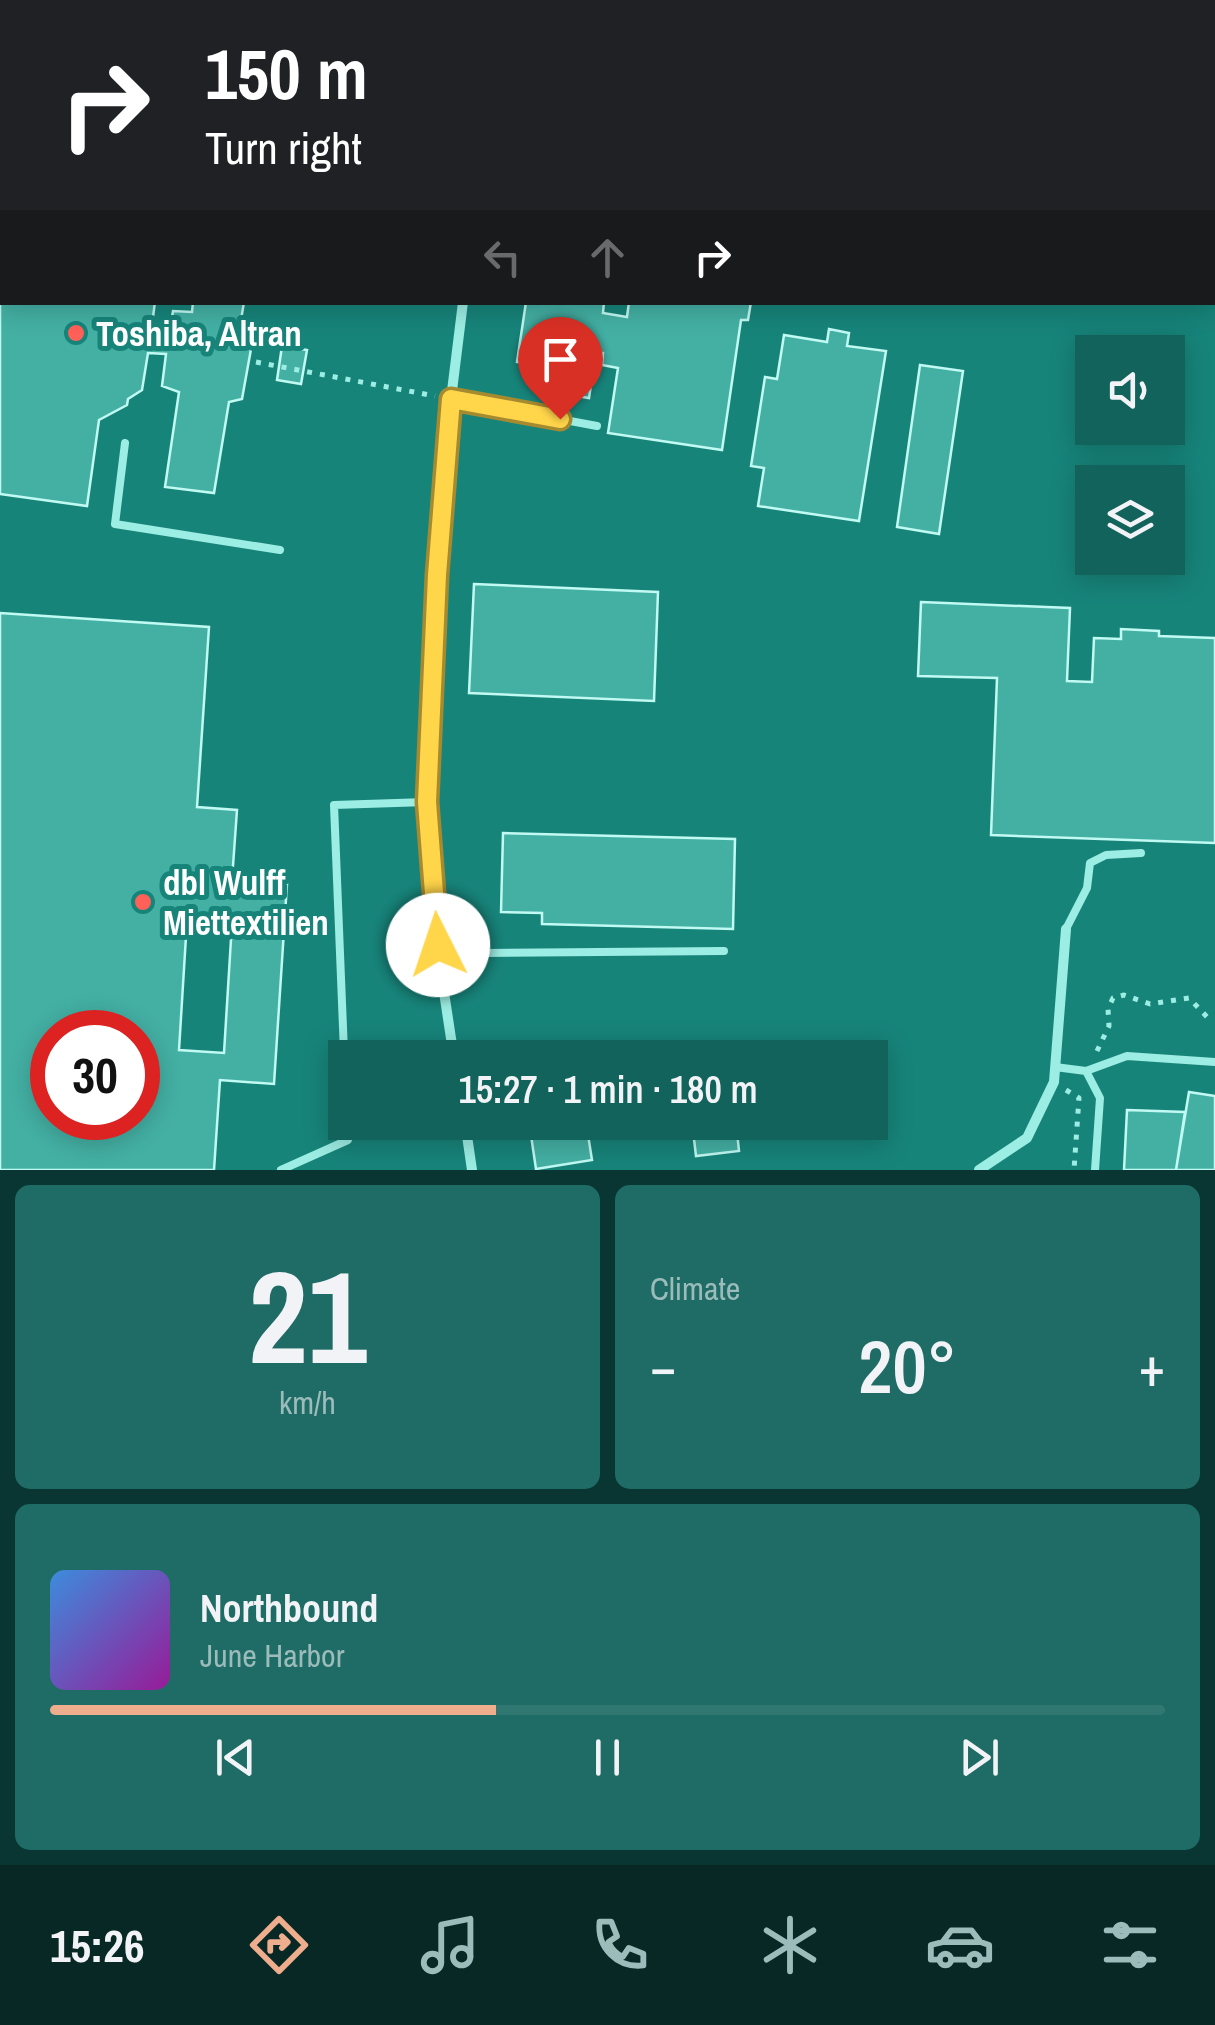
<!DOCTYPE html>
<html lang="en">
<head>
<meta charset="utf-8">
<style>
  body { margin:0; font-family:"Archivo Narrow",sans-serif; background:#1e6c65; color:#f1f3f6; height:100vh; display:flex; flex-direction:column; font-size:38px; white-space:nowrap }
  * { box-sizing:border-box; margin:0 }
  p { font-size:32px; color:#9cbcbb }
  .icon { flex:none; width:55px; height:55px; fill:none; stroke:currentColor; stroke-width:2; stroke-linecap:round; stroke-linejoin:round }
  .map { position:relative; height:1170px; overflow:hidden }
  .details { display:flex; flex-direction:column; gap:15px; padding:15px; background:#093633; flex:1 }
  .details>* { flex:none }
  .banner { position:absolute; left:0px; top:0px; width:1215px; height:305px; box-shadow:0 5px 25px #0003; background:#202124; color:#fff; overflow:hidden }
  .fabs { position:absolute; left:1075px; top:335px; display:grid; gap:20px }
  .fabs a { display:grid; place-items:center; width:110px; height:110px; border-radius:0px; background:#11635c; box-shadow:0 5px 25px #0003; font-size:50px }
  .speed { position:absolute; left:30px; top:1010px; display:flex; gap:20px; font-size:50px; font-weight:700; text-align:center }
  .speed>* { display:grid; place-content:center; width:130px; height:130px; border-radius:50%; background:#11635c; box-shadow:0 5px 25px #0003; line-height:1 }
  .speed .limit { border:15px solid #d22; background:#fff; color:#111 }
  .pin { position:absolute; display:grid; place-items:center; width:85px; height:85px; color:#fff; margin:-102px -42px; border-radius:50% 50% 50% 0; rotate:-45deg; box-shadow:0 0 10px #0007 }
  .pin .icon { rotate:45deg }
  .me { position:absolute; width:110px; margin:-55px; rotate:356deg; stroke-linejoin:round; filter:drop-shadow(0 0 8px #0008) }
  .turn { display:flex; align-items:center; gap:35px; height:210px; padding:0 40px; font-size:45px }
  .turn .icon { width:130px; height:130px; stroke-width:2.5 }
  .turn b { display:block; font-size:70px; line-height:85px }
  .lanes { display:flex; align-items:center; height:95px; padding:0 40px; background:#0003; justify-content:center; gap:50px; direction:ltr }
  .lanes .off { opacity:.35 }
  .big { font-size:75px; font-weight:600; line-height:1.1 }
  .details .card { flex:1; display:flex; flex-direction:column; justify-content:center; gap:15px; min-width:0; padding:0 35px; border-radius:15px; background:#1e6c65 }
  .details .dial { align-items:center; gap:0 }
  .dial b { font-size:130px; line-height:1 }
  .song { display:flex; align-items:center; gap:30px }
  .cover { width:120px; height:120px; border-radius:15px; background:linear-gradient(135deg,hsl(210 70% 55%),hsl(300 70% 35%)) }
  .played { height:10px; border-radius:5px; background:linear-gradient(90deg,#eead8d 40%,#307772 40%) }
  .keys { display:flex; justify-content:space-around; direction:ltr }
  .heat { display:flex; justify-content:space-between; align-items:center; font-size:55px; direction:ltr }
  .details .tiles { flex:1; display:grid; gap:15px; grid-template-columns:1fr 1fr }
  .card:last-child { grid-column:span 2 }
  .trip { position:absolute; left:328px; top:1040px; width:560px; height:100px; border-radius:0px; background:#11635c; box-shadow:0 5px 25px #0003; font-weight:600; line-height:100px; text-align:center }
  .dock { display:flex; height:160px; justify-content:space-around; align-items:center; background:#072825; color:#9cbcbb }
  .dock .icon { width:70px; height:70px }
  .dock .current { color:#eead8d }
  .dock b { font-size:45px; color:#f1f3f6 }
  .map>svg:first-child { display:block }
  .building { fill:#44b0a4; stroke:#c1f9f3; stroke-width:2.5; fill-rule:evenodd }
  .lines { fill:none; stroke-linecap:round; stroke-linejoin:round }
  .path { stroke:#9cede3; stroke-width:5; stroke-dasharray:5 8; stroke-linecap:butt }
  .lane { stroke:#9cede3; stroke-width:8 }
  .street { stroke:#9cede3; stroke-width:10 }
  .route-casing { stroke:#a68a30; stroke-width:25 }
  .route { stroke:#ffd54a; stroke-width:18 }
  .poi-dot { fill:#ff6058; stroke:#17847a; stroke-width:4 }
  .labels { text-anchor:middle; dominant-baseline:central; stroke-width:10; stroke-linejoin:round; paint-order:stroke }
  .poi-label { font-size:35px; font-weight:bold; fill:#fff; stroke:#17847a; text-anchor:start }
</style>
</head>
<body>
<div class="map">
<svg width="1215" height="1170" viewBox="0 0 1215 1170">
  <rect width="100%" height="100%" fill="#17847a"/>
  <!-- building -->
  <path class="building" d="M 16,0 L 321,0 L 16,2 Z
    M 567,0 L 854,0 L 566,2 Z
    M 1007,0 L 1149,0 L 1164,2 L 1007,2 Z
    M 1212,10 L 1215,11 L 1212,108 Z
    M 0,154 L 2,302 L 155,302 L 150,339 L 168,342 L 173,311 L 192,312 L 193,302 L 244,302 L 241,320 L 255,327 L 242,399 L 229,402 L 214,493 L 165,487 L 179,392 L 162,386 L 166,354 L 148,353 L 142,390 L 128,399 L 127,405 L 99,420 L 87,506 L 0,494 Z
    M 526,302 L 604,302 L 603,313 L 627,317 L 629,302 L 751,302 L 748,320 L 741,320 L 722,450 L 608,433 L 618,368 L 602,365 L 603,353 L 596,352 L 589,398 L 545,391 L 549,367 L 517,362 Z
    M 829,329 L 849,333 L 847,346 L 886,351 L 859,521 L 758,506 L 764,468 L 751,466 L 765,377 L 777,379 L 784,335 L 827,342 Z
    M 282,346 L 307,350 L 301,384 L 277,380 Z
    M 920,365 L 963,371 L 939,534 L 897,527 Z
    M 474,584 L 658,592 L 654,701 L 469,693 Z
    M 921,602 L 1070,608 L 1067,681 L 1092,682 L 1094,638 L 1121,639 L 1121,629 L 1159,631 L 1159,636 L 1215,638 L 1215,843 L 991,835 L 997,678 L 918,676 Z
    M 0,613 L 209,627 L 197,807 L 237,810 L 232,880 L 287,884 L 274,1084 L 220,1080 L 214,1170 L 0,1170 ZM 187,920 L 232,923 L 224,1053 L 179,1050 ZM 52,1032 L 138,1032 L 138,1118 L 52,1118 Z
    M 503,833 L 735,839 L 733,929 L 542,924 L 542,913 L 501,912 Z
    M 1189,1092 L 1215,1096 L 1215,1170 L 1176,1170 Z
    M 1127,1110 L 1185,1112 L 1176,1170 L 1124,1170 Z
    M 529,1122 L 586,1122 L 592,1160 L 536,1169 Z
    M 692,1122 L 736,1122 L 739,1151 L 696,1156 Z"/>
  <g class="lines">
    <!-- path -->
    <path class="path" d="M 256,362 L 435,396
      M 1097,1051 L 1109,1026 L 1108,1009 L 1113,998 L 1124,995 L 1150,1004 L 1189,998 L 1209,1019
      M 1066,1090 L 1079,1098 L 1074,1170"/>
    <!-- lane -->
    <path class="lane" d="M 975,2 L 975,0
      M 1212,238 L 1215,236
      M 1212,264 L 1215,265
      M 451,399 L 597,426
      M 125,443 L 115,524 L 280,550
      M 1066,929 L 1087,888 L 1090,863 L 1106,855 L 1141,853
      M 438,945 L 484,953 L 724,951
      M 1055,1067 L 1086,1071 L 1127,1056 L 1215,1062
      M 1086,1071 L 1100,1098 L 1095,1170
      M 345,1077 L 334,805 L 427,802
      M 281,1170 L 348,1140 L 347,1122"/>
    <!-- street -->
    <path class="street" d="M 504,2 L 504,0
      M 454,1058 L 440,966 L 427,802 L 437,575 L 451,399 L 463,302
      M 465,1122 L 472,1170
      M 979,1170 L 1027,1138 L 1054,1082 L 1066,929"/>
  </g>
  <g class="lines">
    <defs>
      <path id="route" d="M 438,945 L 427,802 L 437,575 L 451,399 L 560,419"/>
    </defs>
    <!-- route casing -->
    <use href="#route" class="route-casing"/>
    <!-- route -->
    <use href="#route" class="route"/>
  </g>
  <!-- markers -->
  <g class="poi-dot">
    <circle cx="76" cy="333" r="10"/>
    <circle cx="143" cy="902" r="10"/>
  </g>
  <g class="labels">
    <!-- poi labels -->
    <g class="poi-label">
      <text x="96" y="333">Toshiba, Altran</text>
      <text x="163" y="882">dbl Wulff<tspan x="163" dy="40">Miettextilien</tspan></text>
    </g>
  </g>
</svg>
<div class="fabs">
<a><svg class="icon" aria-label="sound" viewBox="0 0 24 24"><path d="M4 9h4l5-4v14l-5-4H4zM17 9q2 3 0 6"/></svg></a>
<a><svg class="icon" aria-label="layers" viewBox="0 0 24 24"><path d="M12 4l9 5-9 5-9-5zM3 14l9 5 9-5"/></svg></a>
</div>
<div class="speed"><div class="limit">30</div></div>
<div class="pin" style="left:560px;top:419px;background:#d93025"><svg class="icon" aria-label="arrive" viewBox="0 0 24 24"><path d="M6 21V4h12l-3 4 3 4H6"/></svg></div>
<svg class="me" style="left:438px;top:945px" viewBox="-20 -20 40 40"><circle r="19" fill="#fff"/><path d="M0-13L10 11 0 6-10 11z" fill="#ffd54a"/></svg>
<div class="trip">15:27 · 1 min · 180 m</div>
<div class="banner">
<div class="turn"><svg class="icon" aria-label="right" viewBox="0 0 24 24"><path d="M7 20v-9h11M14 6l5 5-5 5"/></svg><div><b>150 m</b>Turn right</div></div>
<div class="lanes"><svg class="icon off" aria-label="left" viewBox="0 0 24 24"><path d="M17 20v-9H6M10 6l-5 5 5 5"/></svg><svg class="icon off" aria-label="ahead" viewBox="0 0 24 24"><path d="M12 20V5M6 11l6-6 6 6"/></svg><svg class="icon" aria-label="right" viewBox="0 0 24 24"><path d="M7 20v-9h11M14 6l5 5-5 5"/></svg></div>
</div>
</div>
<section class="details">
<div class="tiles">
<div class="card dial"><b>21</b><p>km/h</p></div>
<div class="card"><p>Climate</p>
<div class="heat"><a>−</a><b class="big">20°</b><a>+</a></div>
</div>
<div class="card">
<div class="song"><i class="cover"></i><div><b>Northbound</b><p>June Harbor</p></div></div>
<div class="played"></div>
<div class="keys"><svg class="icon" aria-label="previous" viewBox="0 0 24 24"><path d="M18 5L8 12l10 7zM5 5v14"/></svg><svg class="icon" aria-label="pause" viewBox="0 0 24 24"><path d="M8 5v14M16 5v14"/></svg><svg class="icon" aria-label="next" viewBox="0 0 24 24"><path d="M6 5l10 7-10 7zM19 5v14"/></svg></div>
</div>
</div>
</section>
<nav class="dock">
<b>15:26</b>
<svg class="icon current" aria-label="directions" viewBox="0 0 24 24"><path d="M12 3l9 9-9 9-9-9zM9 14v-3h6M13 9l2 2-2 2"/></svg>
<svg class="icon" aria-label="music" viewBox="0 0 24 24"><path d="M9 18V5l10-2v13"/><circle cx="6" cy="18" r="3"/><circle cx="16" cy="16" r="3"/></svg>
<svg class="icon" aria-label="phone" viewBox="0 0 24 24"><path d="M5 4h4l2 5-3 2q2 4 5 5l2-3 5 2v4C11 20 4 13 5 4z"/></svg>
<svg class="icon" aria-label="climate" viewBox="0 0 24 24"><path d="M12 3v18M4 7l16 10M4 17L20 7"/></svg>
<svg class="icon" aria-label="car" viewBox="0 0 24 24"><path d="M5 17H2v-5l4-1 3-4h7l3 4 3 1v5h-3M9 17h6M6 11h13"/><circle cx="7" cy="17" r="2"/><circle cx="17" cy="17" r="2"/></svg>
<svg class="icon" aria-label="filters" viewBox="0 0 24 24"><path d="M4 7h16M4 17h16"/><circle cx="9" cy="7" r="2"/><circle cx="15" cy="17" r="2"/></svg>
</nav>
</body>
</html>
